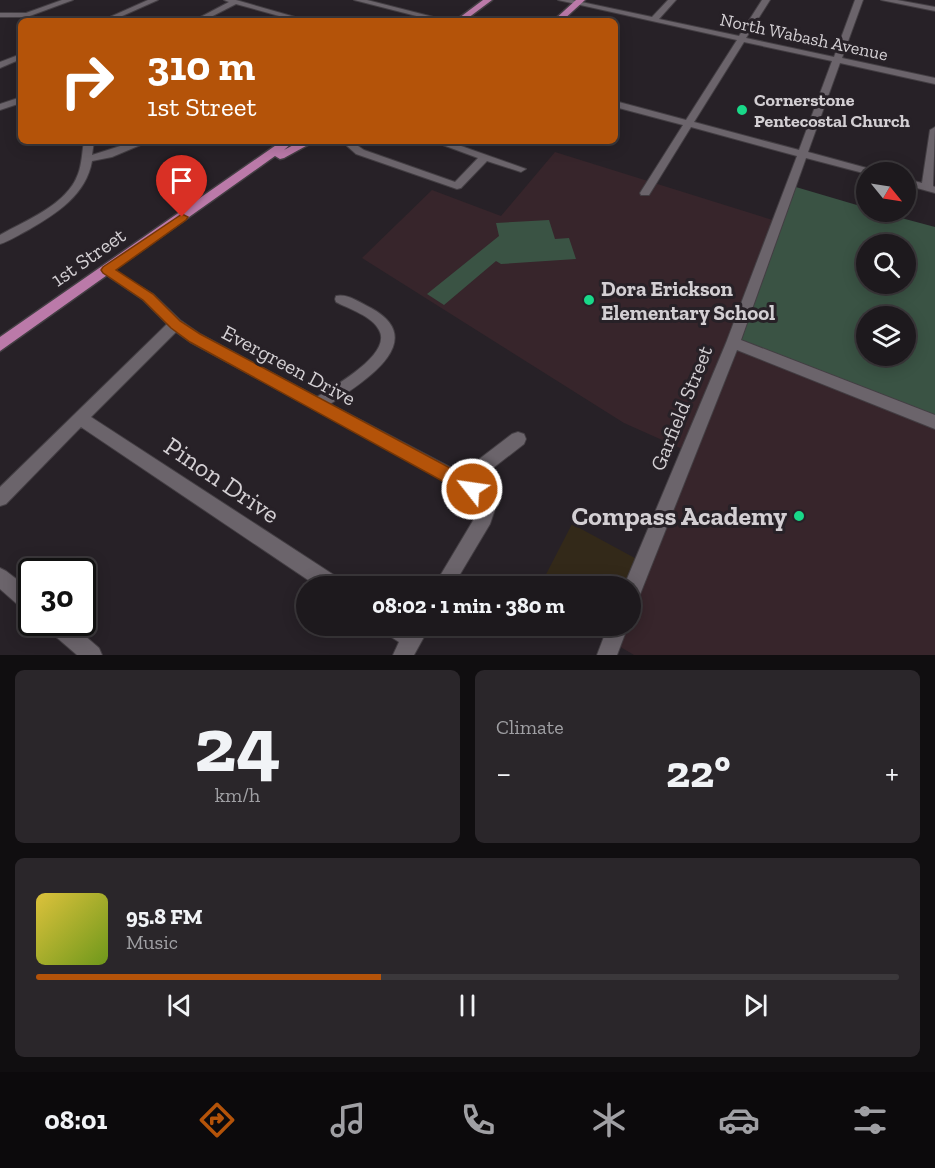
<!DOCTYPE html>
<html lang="en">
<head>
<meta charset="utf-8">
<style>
  body { margin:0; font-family:"Zilla Slab",serif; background:#2a262a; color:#f1f3f6; height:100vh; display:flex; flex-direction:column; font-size:22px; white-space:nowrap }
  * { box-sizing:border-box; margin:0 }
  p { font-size:20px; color:#a0a0a4 }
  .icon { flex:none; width:33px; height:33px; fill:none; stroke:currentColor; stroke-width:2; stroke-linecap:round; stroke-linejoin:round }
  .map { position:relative; height:655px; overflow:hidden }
  .panel { display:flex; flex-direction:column; gap:15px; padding:15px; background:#100e10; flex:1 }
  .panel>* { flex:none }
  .hud { position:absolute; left:18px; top:18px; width:600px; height:126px; border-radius:9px; box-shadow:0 3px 15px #0003,0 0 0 2px #3b383b; background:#b45309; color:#fff; overflow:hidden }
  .needle { width:39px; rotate:120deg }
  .buttons { position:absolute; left:856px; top:162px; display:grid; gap:12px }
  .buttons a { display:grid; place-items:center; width:60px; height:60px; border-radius:50%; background:#1d191d; box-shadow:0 3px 15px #0003,0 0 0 2px #3b383b; font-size:30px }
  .speed { position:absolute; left:18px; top:558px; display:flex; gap:12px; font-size:30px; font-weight:700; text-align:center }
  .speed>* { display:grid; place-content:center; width:78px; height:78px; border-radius:50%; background:#1d191d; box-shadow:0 3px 15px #0003,0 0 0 2px #3b383b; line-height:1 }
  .speed .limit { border:3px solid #111; border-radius:9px; background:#fff; color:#111 }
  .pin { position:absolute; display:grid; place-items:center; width:51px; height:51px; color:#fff; margin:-62px -26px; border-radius:50% 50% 50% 0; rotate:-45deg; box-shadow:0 0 6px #0007 }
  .pin .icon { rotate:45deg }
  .me { position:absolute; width:66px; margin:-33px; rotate:300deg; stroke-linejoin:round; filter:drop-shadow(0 0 4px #0008) }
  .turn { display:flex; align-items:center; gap:21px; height:126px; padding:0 30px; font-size:27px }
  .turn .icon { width:78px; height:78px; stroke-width:2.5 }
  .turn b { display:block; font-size:42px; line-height:51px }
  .big { font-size:45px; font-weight:700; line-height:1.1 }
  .panel .tile { flex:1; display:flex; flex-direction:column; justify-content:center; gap:9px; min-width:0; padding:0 21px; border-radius:9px; background:#2a262a }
  .panel .dial { align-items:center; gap:0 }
  .dial b { font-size:78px; line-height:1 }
  .song { display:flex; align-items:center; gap:18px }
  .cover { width:72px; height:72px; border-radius:9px; background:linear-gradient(135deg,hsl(50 70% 55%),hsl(80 70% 35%)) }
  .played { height:6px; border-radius:3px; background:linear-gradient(90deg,#b45309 40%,#3b383b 40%) }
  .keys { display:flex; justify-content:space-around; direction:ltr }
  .heat { display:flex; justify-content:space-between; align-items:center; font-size:33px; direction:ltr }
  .panel .tiles { flex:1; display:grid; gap:15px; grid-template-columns:1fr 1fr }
  .tile:last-child { grid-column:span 2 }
  .trip { position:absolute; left:296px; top:576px; width:345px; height:60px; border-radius:30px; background:#1d191d; box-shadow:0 3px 15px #0003,0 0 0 2px #3b383b; font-weight:700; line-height:60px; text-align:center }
  .dock { display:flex; height:96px; justify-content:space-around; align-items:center; background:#0c0a0c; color:#a0a0a4 }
  .dock .icon { width:42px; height:42px }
  .dock .current { color:#b45309 }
  .dock b { font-size:27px; color:#f1f3f6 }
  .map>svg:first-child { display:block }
  .commercial { fill:#332919 }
  .education { fill:#37252b }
  .green { fill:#3a5344; fill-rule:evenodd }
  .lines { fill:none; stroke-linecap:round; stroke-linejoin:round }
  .minor-casing { stroke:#433e43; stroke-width:2 }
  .major-casing { stroke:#433e43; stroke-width:3 }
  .minor { fill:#6b646b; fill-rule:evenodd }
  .major { fill:#bb7aa9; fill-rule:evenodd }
  .route { fill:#b45309; stroke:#753606; stroke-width:1.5 }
  .poi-dot { fill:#19d989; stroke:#272127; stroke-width:2 }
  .labels { text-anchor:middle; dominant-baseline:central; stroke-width:6; stroke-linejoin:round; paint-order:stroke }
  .far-street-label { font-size:18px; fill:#d3cfd3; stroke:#272127 }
  .far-poi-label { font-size:18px; font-weight:bold; fill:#d3cfd3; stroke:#272127; text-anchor:start }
  .street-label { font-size:21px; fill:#d3cfd3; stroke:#272127 }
  .poi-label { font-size:21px; font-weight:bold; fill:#d3cfd3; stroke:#272127; text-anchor:start }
  .near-street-label { font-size:26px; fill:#d3cfd3; stroke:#272127 }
  .near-poi-label { font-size:26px; font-weight:bold; fill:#d3cfd3; stroke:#272127; text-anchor:end }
</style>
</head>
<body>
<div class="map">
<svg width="935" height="655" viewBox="0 0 935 655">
  <rect width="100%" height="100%" fill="#272127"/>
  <!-- commercial -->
  <path class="commercial" d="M 572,524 L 644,563 L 630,586 L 540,586 Z"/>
  <!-- education -->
  <path class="education" d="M 555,152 L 776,221 L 733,343 L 935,422 L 935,655 L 634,655 L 612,642 L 618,626 L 630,626 L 630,595 L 689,452 L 624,423 L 362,258 L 432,190 L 501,216 Z"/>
  <!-- green -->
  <path class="green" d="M 789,185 L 867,208 L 867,212 L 879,212 L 935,227 L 935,422 L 733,343 ZM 867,244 L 906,244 L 906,284 L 867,284 ZM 867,316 L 906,316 L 906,356 L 867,356 Z
    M 549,220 L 555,239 L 569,238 L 576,259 L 501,264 L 496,261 L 444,305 L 427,294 L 499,236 L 496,223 Z"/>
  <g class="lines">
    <defs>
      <path id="minor" d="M 62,0 L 73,0 L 27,17 L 0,17 L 0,13 L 26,13 Z
        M 148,0 L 158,0 L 111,21 L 101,21 Z
        M 224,0 L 236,0 L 309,21 L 297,21 L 236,4 L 203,21 L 193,21 L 229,2 Z
        M 354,0 L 367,0 L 449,21 L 436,21 Z
        M 558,0 L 572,0 L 652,17 L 668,0 L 676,0 L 659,19 L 739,36 L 762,0 L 770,0 L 746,38 L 834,57 L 855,0 L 863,0 L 842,58 L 935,78 L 935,84 L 840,63 L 808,152 L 874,170 L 875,172 L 867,172 L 867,174 L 806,158 L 741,340 L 935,415 L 935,429 L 737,350 L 637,602 L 630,604 L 630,586 L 624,586 L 726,343 L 797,156 L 691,127 L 649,195 L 641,195 L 640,193 L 683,125 L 615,107 L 615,101 L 686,120 L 737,40 ZM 744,42 L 832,61 L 799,150 L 694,122 Z
        M 881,0 L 897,0 L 935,7 L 935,11 Z
        M 21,54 L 21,59 L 0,68 L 0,62 Z
        M 21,97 L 21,103 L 0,110 L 0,104 Z
        M 935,127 L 933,186 L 935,187 L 935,193 L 906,185 L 906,179 L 922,183 L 930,130 Z
        M 84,141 L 94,141 L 92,155 L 136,141 L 150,141 L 112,157 L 92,161 C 86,195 57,213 30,229 C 20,234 10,241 0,244 L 0,235 C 26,220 67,205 78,174 C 82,164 82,152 84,141 Z
        M 352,141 L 363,141 L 358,146 L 364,150 L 455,182 L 478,158 L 432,141 L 447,141 L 526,169 L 521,172 L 487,161 L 461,188 L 457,189 L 356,154 L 347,146 Z
        M 107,266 L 153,294 L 180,320 L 200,334 L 317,397 C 334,386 393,354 379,330 C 372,316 349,309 336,302 L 335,299 L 336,296 C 347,293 361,303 371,308 C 431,341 362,383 330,404 L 461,473 L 512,434 L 518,432 L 524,434 L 526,439 L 524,444 L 475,482 L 489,490 L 496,506 L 490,524 L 453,586 L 434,586 L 477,514 L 479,506 L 477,502 L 456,487 L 190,342 L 176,332 L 91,417 L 340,579 L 342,586 L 317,586 L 81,427 L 6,504 L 0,506 L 0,487 L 167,324 L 143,300 L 103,273 L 101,270 Z
        M 0,568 L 6,571 L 32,591 L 32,613 L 25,611 L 0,589 Z
        M 45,622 L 69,622 L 99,648 L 102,655 L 77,655 L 47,629 Z
        M 382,626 L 430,626 L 414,655 L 393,655 L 399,642 L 385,633 Z
        M 608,626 L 628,626 L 617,655 L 597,655 Z"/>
      <path id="major" d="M 483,0 L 492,0 L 464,21 L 455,21 Z
        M 576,0 L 585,0 L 562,21 L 553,21 Z
        M 282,141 L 294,141 L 284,150 L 301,141 L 315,141 L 284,158 L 280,159 L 275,156 L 0,351 L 0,337 Z"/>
    </defs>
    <!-- minor casing -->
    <use href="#minor" class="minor-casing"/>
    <!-- major casing -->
    <use href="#major" class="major-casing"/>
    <!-- minor -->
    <use href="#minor" class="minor"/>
    <!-- major -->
    <use href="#major" class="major"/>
  </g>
  <!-- route -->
  <path class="route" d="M 182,214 L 188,217 L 186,220 L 116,270 L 153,294 L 180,321 L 200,334 L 478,483 L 480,489 L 478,494 L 472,497 L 466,494 L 190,342 L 171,328 L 143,300 L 103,273 L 101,270 L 103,267 Z"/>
  <!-- markers -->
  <g class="poi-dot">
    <circle cx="742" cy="110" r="6"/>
    <circle cx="589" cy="300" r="6"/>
    <circle cx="799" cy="516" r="6"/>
  </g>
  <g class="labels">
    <!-- far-street labels -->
    <g class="far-street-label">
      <text transform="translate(804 37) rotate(12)">North Wabash Avenue</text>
    </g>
    <!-- far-poi labels -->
    <g class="far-poi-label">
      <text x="754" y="100">Cornerstone<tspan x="754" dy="21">Pentecostal Church</tspan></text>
    </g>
    <!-- street labels -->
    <g class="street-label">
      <text transform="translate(88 257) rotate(-35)">1st Street</text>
      <text transform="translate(289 365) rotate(28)">Evergreen Drive</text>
      <text transform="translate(681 408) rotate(-68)">Garfield Street</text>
    </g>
    <!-- poi labels -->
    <g class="poi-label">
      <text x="601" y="288">Dora Erickson<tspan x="601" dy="24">Elementary School</tspan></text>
    </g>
    <!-- near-street labels -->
    <g class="near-street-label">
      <text transform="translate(222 480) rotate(34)">Pinon Drive</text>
    </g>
    <!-- near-poi labels -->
    <g class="near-poi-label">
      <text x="787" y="516">Compass Academy</text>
    </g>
  </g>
</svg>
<div class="buttons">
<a><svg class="needle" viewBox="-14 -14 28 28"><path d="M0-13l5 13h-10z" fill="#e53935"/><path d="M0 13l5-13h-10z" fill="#a0a0a4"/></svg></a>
<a><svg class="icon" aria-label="search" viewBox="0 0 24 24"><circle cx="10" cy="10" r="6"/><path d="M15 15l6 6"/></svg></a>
<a><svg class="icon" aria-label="layers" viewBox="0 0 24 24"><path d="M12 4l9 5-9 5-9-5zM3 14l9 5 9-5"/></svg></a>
</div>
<div class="speed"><div class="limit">30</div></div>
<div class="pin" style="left:182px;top:217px;background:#d93025"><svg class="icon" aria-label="arrive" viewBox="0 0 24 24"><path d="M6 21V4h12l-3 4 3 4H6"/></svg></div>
<svg class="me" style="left:472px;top:489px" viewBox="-20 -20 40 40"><circle r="17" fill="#b45309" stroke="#fff" stroke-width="3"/><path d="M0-11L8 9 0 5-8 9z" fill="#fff"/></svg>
<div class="trip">08:02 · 1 min · 380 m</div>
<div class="hud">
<div class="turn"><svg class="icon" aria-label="right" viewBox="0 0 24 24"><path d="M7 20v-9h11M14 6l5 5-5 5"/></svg><div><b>310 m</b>1st Street</div></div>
</div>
</div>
<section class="panel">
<div class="tiles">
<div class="tile dial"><b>24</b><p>km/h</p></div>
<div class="tile"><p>Climate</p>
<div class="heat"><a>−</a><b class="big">22°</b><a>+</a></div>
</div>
<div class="tile">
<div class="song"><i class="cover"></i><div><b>95.8 FM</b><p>Music</p></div></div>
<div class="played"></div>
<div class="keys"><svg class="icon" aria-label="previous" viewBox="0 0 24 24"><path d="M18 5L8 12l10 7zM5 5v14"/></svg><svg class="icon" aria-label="pause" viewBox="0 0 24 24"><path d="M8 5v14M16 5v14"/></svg><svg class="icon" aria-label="next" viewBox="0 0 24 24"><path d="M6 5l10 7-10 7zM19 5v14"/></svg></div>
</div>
</div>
</section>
<nav class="dock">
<b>08:01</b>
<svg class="icon current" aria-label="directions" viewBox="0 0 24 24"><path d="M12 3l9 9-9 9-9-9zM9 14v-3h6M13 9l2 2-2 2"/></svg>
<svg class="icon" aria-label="music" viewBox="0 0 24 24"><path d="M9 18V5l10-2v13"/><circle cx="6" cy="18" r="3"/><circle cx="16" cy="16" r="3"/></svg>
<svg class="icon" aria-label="phone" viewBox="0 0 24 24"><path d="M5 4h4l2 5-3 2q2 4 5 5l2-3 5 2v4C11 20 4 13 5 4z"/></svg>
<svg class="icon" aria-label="climate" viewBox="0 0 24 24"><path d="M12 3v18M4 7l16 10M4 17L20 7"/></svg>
<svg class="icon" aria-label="car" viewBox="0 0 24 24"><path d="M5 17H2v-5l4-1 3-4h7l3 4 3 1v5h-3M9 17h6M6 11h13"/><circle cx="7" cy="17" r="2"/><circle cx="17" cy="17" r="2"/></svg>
<svg class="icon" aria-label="filters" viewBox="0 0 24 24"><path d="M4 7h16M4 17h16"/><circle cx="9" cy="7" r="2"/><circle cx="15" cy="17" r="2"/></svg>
</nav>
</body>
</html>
